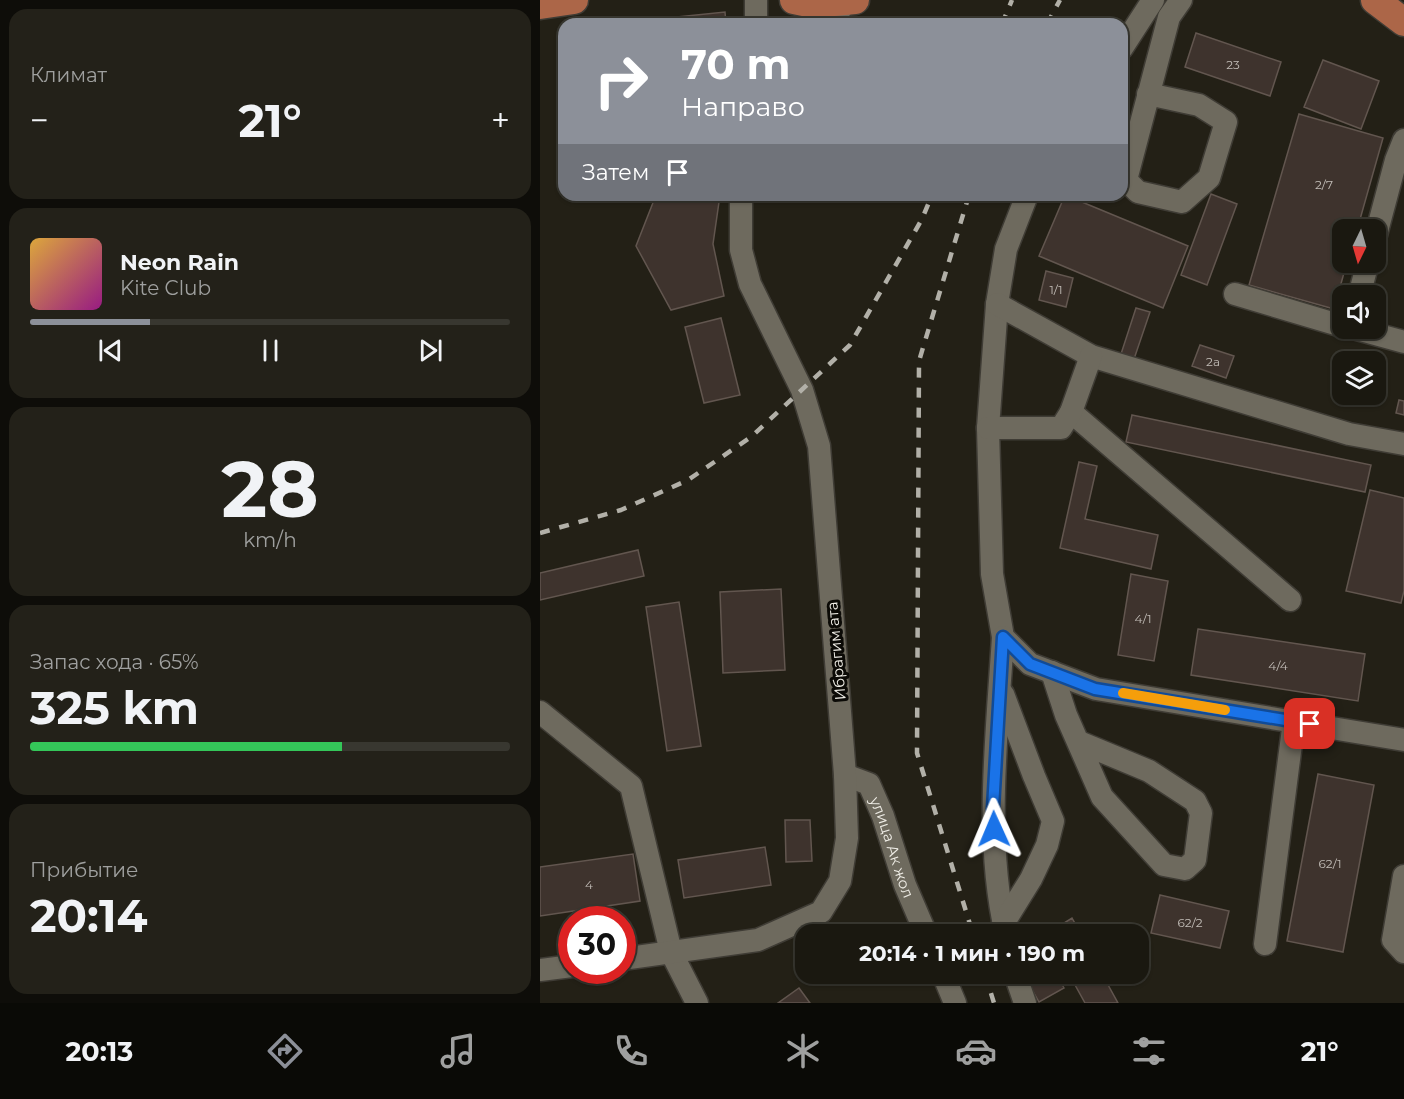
<!DOCTYPE html>
<html lang="ru">
<head>
<meta charset="utf-8">
<style>
  body { margin:0; font-family:Montserrat,sans-serif; background:#232119; color:#f1f3f6; height:100vh; display:flex; flex-direction:column; font-size:22px; white-space:nowrap }
  * { box-sizing:border-box; margin:0 }
  p { font-size:20px; color:#9fa09f }
  .icon { flex:none; width:33px; height:33px; fill:none; stroke:currentColor; stroke-width:2; stroke-linecap:round; stroke-linejoin:round }
  .map { position:relative; flex:1; overflow:hidden }
  .sheet { display:flex; flex-direction:column; gap:9px; padding:9px; background:#0e0d09; width:540px }
  .sheet>* { flex:none }
  .banner { position:absolute; left:18px; top:18px; width:570px; height:183px; border-radius:18px; box-shadow:0 2px 4px #0004,0 0 0 2px #383730; background:#8c9099; color:#fff; overflow:hidden }
  .needle { width:39px; rotate:185deg }
  .tools { position:absolute; left:792px; top:219px; display:grid; gap:12px }
  .tools a { display:grid; place-items:center; width:54px; height:54px; border-radius:12px; background:#1a1810; box-shadow:0 2px 4px #0004,0 0 0 2px #383730; font-size:30px }
  .speed { position:absolute; left:18px; top:906px; display:flex; gap:12px; font-size:30px; font-weight:700; text-align:center }
  .speed>* { display:grid; place-content:center; width:78px; height:78px; border-radius:50%; background:#1a1810; box-shadow:0 2px 4px #0004,0 0 0 2px #383730; line-height:1 }
  .speed .limit { border:9px solid #d22; background:#fff; color:#111 }
  .pin { position:absolute; display:grid; place-items:center; width:51px; height:51px; color:#fff; margin:-26px; border-radius:12px; box-shadow:0 3px 9px #0006 }
  .me { position:absolute; width:66px; margin:-33px; rotate:359deg; stroke-linejoin:round; filter:drop-shadow(0 0 4px #0008) }
  .turn { display:flex; align-items:center; gap:21px; height:126px; padding:0 24px; font-size:27px }
  .turn .icon { width:78px; height:78px; stroke-width:2.5 }
  .turn b { display:block; font-size:42px; line-height:51px }
  .then { display:flex; align-items:center; height:57px; padding:0 24px; background:#0003; gap:12px; font-size:22px }
  .big { font-size:45px; font-weight:700; line-height:1.1 }
  .sheet .card { flex:1; display:flex; flex-direction:column; justify-content:center; gap:9px; min-width:0; padding:0 21px; border-radius:18px; background:#232119 }
  .sheet .dial { align-items:center; gap:0 }
  .dial b { font-size:78px; line-height:1 }
  .song { display:flex; align-items:center; gap:18px }
  .cover { width:72px; height:72px; border-radius:9px; background:linear-gradient(135deg,hsl(40 70% 55%),hsl(310 70% 35%)) }
  .played { height:6px; border-radius:3px; background:linear-gradient(90deg,#8c9099 25%,#383730 25%) }
  .keys { display:flex; justify-content:space-around; direction:ltr }
  .heat { display:flex; justify-content:space-between; align-items:center; font-size:33px; direction:ltr }
  .charge { height:9px; border-radius:4px; background:linear-gradient(90deg,#34c759 65%,#383730 0) }
  .trip { position:absolute; left:255px; top:924px; width:354px; height:60px; border-radius:18px; background:#1a1810; box-shadow:0 2px 4px #0004,0 0 0 2px #383730; font-weight:700; line-height:60px; text-align:center }
  .tabs { display:flex; height:96px; justify-content:space-around; align-items:center; background:#0a0a06; color:#9fa09f }
  .tabs .icon { width:42px; height:42px }
  .tabs .current { color:#8c9099 }
  .tabs b { font-size:27px; color:#f1f3f6 }
  main { display:flex; flex:1; min-height:0 }
  .map>svg:first-child { display:block }
  .building { fill:#3e332d; stroke:#62564f; stroke-width:1.5 }
  .lines { fill:none; stroke-linecap:round; stroke-linejoin:round }
  .minor-casing { stroke:#3f3c35; stroke-width:25 }
  .major-casing { stroke:#3f3c35; stroke-width:31 }
  .minor { stroke:#6e6a5e; stroke-width:22 }
  .major { stroke:#ac6648; stroke-width:28 }
  .rail { stroke:#b2b0a8; stroke-width:4.5; stroke-dasharray:10 10; stroke-linecap:butt }
  .route-casing { stroke:#114b97; stroke-width:15 }
  .route { stroke:#1a73e8; stroke-width:10 }
  .slow { stroke:#f59e0b; stroke-width:10 }
  .labels { text-anchor:middle; dominant-baseline:central; stroke-width:6; stroke-linejoin:round; paint-order:stroke }
  .number-label { font-size:12px; fill:#c3beb8 }
  .street-label { font-size:15px; fill:#efede6; stroke:#0b0a06 }
</style>
</head>
<body>
<main>
<section class="sheet">
<div class="card"><p>Климат</p>
<div class="heat"><a>−</a><b class="big">21°</b><a>+</a></div>
</div>
<div class="card">
<div class="song"><i class="cover"></i><div><b>Neon Rain</b><p>Kite Club</p></div></div>
<div class="played"></div>
<div class="keys"><svg class="icon" aria-label="previous" viewBox="0 0 24 24"><path d="M18 5L8 12l10 7zM5 5v14"/></svg><svg class="icon" aria-label="pause" viewBox="0 0 24 24"><path d="M8 5v14M16 5v14"/></svg><svg class="icon" aria-label="next" viewBox="0 0 24 24"><path d="M6 5l10 7-10 7zM19 5v14"/></svg></div>
</div>
<div class="card dial"><b>28</b><p>km/h</p></div>
<div class="card"><p>Запас хода · 65%</p><b class="big">325 km</b><div class="charge"></div></div>
<div class="card"><p>Прибытие</p><b class="big">20:14</b></div>
</section>
<div class="map">
<svg width="864" height="1003" viewBox="0 0 864 1003">
  <rect width="100%" height="100%" fill="#232016"/>
  <!-- building -->
  <path class="building" d="M 185,12 L 186,24 L 98,24 L 98,21 Z
    M 656,33 L 741,62 L 730,96 L 645,67 Z
    M 783,60 L 839,81 L 821,129 L 764,107 Z
    M 759,114 L 843,138 L 817,230 L 802,230 L 802,262 L 807,262 L 794,309 L 709,285 Z
    M 671,194 L 697,204 L 667,285 L 641,275 Z
    M 116,195 L 180,195 L 173,244 L 184,296 L 131,310 L 96,246 Z
    M 525,195 L 648,246 L 623,308 L 499,256 Z
    M 506,271 L 533,278 L 526,307 L 499,300 Z
    M 596,308 L 610,312 L 593,362 L 580,357 Z
    M 181,318 L 200,395 L 164,403 L 145,327 Z
    M 660,345 L 694,356 L 686,378 L 652,366 Z
    M 859,400 L 864,401 L 864,415 L 856,413 Z
    M 592,415 L 831,465 L 825,492 L 586,442 Z
    M 539,462 L 557,466 L 545,519 L 618,535 L 611,569 L 520,548 Z
    M 830,490 L 864,498 L 864,591 L 861,603 L 806,591 Z
    M 98,550 L 104,576 L 0,600 L 0,573 Z
    M 591,574 L 628,581 L 614,661 L 578,655 Z
    M 241,589 L 245,670 L 183,673 L 180,592 Z
    M 139,602 L 161,746 L 127,751 L 106,607 Z
    M 658,629 L 825,654 L 818,701 L 651,675 Z
    M 778,774 L 834,785 L 803,952 L 747,941 Z
    M 245,820 L 270,820 L 272,861 L 246,862 Z
    M 225,847 L 231,885 L 144,898 L 138,860 Z
    M 93,854 L 100,901 L 0,916 L 0,867 Z
    M 620,895 L 689,911 L 680,948 L 611,933 Z
    M 532,918 L 541,934 L 508,934 L 508,933 Z
    M 491,974 L 516,974 L 524,988 L 499,1002 L 485,977 Z
    M 529,974 L 562,974 L 578,1003 L 545,1003 Z
    M 259,988 L 270,1003 L 238,1003 Z"/>
  <g class="lines">
    <defs>
      <g id="minor">
        <path d="M 216,0 L 216,24"/>
        <path d="M 289,24 L 306,2"/>
        <path d="M 582,48 L 613,0"/>
        <path d="M 608,94 L 659,105 L 686,122 L 669,178 L 642,202 L 598,192 L 586,180 L 629,17 L 641,0"/>
        <path d="M 487,195 L 466,249 L 457,304 L 448,428 L 452,574 L 463,637 L 490,664 L 556,689 L 864,740"/>
        <path d="M 836,235 L 856,160 L 864,140"/>
        <path d="M 695,294 L 802,326"/>
        <path d="M 819,296 L 828,262"/>
        <path d="M 457,304 L 551,356 L 809,434 L 864,444"/>
        <path d="M 813,328 L 864,342"/>
        <path d="M 531,412 L 750,600"/>
        <path d="M 448,428 L 521,428 L 531,412 L 551,356"/>
        <path d="M 463,637 C 457,733 444,840 466,934"/>
        <path d="M 512,672 L 526,715 L 562,797 L 624,865 L 645,869 L 655,860 L 661,813 L 655,801 L 609,771 L 539,742"/>
        <path d="M 463,694 L 494,776 L 513,821 L 507,845 L 491,879 L 463,924"/>
        <path d="M 0,712 L 91,786 L 131,952 L 157,1003"/>
        <path id="s1" d="M 305,775 L 329,784 L 343,816 L 365,885 L 386,934"/>
        <path d="M 864,876 L 853,940 L 864,952"/>
        <path d="M 725,944 L 754,721"/>
        <path d="M 82,959 L 218,940 L 281,912 L 300,881 L 307,838 L 305,775 L 279,446 L 262,390 L 210,284 L 201,250 L 201,195"/>
        <path d="M 0,970 L 32,966"/>
        <path d="M 403,974 L 415,1003"/>
        <path d="M 475,974 L 485,1003"/>
      </g>
      <path id="major" d="M 254,0 L 273,4 L 315,0
        M 835,0 L 864,22
        M 0,5 L 34,0"/>
    </defs>
    <!-- minor casing -->
    <use href="#minor" class="minor-casing"/>
    <!-- major casing -->
    <use href="#major" class="major-casing"/>
    <!-- minor -->
    <use href="#minor" class="minor"/>
    <!-- major -->
    <use href="#major" class="major"/>
    <!-- rail -->
    <path class="rail" d="M 462,24 L 472,0
      M 507,24 L 520,0
      M 429,195 L 379,361 L 377,753 L 433,934
      M 0,533 L 81,510 L 148,480 L 211,437 L 310,345 L 382,219 L 392,195
      M 445,974 L 454,1003"/>
  </g>
  <g class="lines">
    <defs>
      <path id="route" d="M 454,829 L 453,808 L 463,637 L 490,664 L 555,689 L 770,724"/>
    </defs>
    <!-- route casing -->
    <use href="#route" class="route-casing"/>
    <!-- route -->
    <use href="#route" class="route"/>
    <!-- slow -->
    <path class="slow" d="M 583,693 L 685,710"/>
  </g>
  <g class="labels">
    <!-- number labels -->
    <g class="number-label">
      <text x="693" y="64">23</text>
      <text x="784" y="184">2/7</text>
      <text x="516" y="289">1/1</text>
      <text x="673" y="361">2а</text>
      <text x="603" y="618">4/1</text>
      <text x="738" y="665">4/4</text>
      <text x="790" y="863">62/1</text>
      <text x="49" y="884">4</text>
      <text x="650" y="922">62/2</text>
    </g>
    <!-- street labels -->
    <g class="street-label">
      <text transform="translate(296 651) rotate(-95)">Ибрагим ата</text>
      <text stroke="none"><textPath href="#s1" startOffset="93">улица Ак жол</textPath></text>
    </g>
  </g>
</svg>
<div class="tools">
<a><svg class="needle" viewBox="-14 -14 28 28"><path d="M0-13l5 13h-10z" fill="#e53935"/><path d="M0 13l5-13h-10z" fill="#9fa09f"/></svg></a>
<a><svg class="icon" aria-label="sound" viewBox="0 0 24 24"><path d="M4 9h4l5-4v14l-5-4H4zM17 9q2 3 0 6"/></svg></a>
<a><svg class="icon" aria-label="layers" viewBox="0 0 24 24"><path d="M12 4l9 5-9 5-9-5zM3 14l9 5 9-5"/></svg></a>
</div>
<div class="speed"><div class="limit">30</div></div>
<div class="pin" style="left:770px;top:724px;background:#d93025"><svg class="icon" aria-label="arrive" viewBox="0 0 24 24"><path d="M6 21V4h12l-3 4 3 4H6"/></svg></div>
<svg class="me" style="left:454px;top:829px" viewBox="-20 -20 40 40"><path d="M0-17L14 15 0 8-14 15z" fill="#1a73e8" stroke="#fff" stroke-width="4"/></svg>
<div class="trip">20:14 · 1 мин · 190 m</div>
<div class="banner">
<div class="turn"><svg class="icon" aria-label="right" viewBox="0 0 24 24"><path d="M7 20v-9h11M14 6l5 5-5 5"/></svg><div><b>70 m</b>Направо</div></div>
<div class="then">Затем<svg class="icon" aria-label="arrive" viewBox="0 0 24 24"><path d="M6 21V4h12l-3 4 3 4H6"/></svg></div>
</div>
</div>
</main>
<nav class="tabs">
<b>20:13</b>
<svg class="icon current" aria-label="directions" viewBox="0 0 24 24"><path d="M12 3l9 9-9 9-9-9zM9 14v-3h6M13 9l2 2-2 2"/></svg>
<svg class="icon" aria-label="music" viewBox="0 0 24 24"><path d="M9 18V5l10-2v13"/><circle cx="6" cy="18" r="3"/><circle cx="16" cy="16" r="3"/></svg>
<svg class="icon" aria-label="phone" viewBox="0 0 24 24"><path d="M5 4h4l2 5-3 2q2 4 5 5l2-3 5 2v4C11 20 4 13 5 4z"/></svg>
<svg class="icon" aria-label="climate" viewBox="0 0 24 24"><path d="M12 3v18M4 7l16 10M4 17L20 7"/></svg>
<svg class="icon" aria-label="car" viewBox="0 0 24 24"><path d="M5 17H2v-5l4-1 3-4h7l3 4 3 1v5h-3M9 17h6M6 11h13"/><circle cx="7" cy="17" r="2"/><circle cx="17" cy="17" r="2"/></svg>
<svg class="icon" aria-label="filters" viewBox="0 0 24 24"><path d="M4 7h16M4 17h16"/><circle cx="9" cy="7" r="2"/><circle cx="15" cy="17" r="2"/></svg>
<b>21°</b>
</nav>
</body>
</html>
